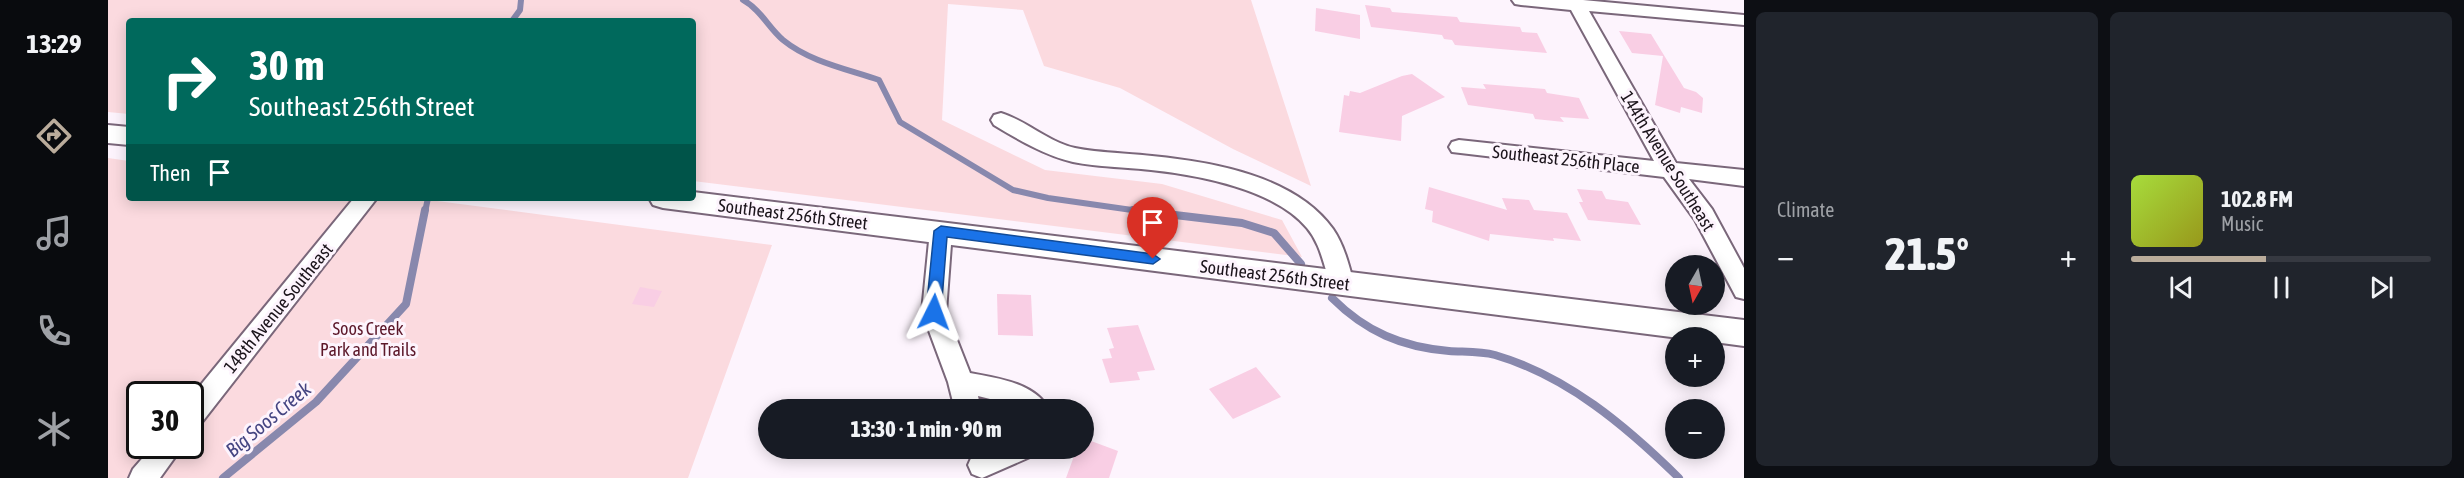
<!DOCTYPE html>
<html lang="en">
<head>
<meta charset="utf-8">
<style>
  body { margin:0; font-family:"Asap Condensed",sans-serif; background:#20242c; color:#f1f3f6; height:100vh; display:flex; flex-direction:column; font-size:22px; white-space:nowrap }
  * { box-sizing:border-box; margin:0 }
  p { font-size:20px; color:#9ea1a6 }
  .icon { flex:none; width:33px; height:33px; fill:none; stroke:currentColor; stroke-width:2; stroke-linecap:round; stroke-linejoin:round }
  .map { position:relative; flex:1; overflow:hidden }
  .drawer { display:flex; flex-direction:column; gap:12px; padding:12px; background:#0d0f14; width:720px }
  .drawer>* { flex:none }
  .banner { position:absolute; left:18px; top:18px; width:570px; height:183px; border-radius:6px; box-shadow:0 3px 15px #0003; background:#00695c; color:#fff; overflow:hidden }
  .needle { width:39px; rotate:189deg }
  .tools { position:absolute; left:1557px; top:255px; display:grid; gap:12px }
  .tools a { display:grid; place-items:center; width:60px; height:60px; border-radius:50%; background:#171b24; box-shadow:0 3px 15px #0003; font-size:30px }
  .speed { position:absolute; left:18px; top:381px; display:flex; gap:12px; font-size:30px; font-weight:700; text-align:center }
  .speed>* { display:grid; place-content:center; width:78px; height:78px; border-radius:50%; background:#171b24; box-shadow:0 3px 15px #0003; line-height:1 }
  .speed .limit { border:3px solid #111; border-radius:9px; background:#fff; color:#111 }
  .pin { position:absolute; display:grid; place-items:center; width:51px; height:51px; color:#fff; margin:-62px -26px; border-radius:50% 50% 50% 0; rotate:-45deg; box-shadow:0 0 6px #0007 }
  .pin .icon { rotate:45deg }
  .me { position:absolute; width:66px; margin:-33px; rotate:3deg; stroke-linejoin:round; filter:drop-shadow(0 0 4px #0008) }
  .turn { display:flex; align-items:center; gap:21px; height:126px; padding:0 24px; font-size:27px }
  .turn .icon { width:78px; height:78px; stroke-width:2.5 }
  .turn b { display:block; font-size:42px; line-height:51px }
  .then { display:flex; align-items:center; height:57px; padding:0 24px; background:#0003; gap:12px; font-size:22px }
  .big { font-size:45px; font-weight:800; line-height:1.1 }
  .drawer .tile { flex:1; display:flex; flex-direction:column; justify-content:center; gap:9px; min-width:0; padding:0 21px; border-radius:9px; background:#20242c }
  .song { display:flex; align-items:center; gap:18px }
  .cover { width:72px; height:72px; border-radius:9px; background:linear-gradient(135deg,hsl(80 70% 55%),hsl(60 70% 35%)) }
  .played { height:6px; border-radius:3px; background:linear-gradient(90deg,#baac9b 45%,#363941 45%) }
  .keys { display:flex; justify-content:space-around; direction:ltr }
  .heat { display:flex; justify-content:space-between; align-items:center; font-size:33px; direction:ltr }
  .drawer .tiles { flex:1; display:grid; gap:12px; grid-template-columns:repeat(2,1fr) }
  .trip { position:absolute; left:650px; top:399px; width:336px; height:60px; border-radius:30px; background:#171b24; box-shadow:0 3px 15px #0003; font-weight:800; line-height:60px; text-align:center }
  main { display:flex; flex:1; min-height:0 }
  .tabs { display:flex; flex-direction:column; width:108px; justify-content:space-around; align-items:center; background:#090b0e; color:#9ea1a6 }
  .tabs .icon { width:42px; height:42px }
  .tabs .on { color:#baac9b }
  .tabs b { font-size:27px; color:#f1f3f6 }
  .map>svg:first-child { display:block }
  .green { fill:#fbdadf; fill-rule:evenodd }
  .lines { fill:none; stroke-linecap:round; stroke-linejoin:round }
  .stream-far1 { stroke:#8888ad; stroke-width:6 }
  .stream { stroke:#8888ad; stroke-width:8 }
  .building { fill:#f9cee4 }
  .minor-casing { stroke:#7a677a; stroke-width:4 }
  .major-casing { stroke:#7a677a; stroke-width:4 }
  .minor { fill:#fff; fill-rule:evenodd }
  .major { fill:#fff; fill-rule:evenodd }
  .route { fill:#1a73e8; stroke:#114b97; stroke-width:1.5 }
  .labels { text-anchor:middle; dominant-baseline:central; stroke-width:6; stroke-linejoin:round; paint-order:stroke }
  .street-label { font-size:18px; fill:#1b141b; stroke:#fdf4fd }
  .park-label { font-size:18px; fill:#5c182a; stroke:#fdf4fd }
  .water-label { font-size:20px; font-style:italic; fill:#454582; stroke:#fdf4fd }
</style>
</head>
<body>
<main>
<nav class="tabs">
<b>13:29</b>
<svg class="icon on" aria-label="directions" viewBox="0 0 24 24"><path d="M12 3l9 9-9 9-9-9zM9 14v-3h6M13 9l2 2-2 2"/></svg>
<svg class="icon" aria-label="music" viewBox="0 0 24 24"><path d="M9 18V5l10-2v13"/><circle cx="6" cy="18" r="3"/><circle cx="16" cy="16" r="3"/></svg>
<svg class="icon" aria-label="phone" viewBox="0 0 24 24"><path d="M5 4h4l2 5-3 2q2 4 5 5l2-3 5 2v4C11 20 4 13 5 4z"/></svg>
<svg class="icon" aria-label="climate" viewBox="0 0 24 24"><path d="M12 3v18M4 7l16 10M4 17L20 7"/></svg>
</nav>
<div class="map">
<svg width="1636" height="478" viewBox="0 0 1636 478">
  <rect width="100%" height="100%" fill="#fdf4fd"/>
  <!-- green -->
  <path class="green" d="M 0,0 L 1143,0 L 1203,186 L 1125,149 L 1012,88 L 936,66 L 915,10 L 840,4 L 834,120 L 937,170 L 1054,184 L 1174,220 L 1194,257 L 585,181 L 585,21 L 21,21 L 21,114 L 0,112 Z
    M 0,158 L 21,161 L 21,198 L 306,198 L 664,245 L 580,478 L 0,478 ZM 32,394 L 82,394 L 82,446 L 32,446 Z"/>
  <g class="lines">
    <!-- stream-far1 -->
    <path class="stream-far1" d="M 635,0 C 653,10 660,27 675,40 C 702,62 739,69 771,80 L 792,122 L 905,190 L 940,198 L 1038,212
      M 404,21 L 412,10 L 413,0
      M 317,212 L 320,198"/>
    <!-- stream -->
    <path class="stream" d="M 1025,210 L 1134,223 L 1166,233 L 1193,264
      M 1224,298 C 1258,332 1294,347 1341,351 C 1356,352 1372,351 1387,355 C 1459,376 1518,426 1571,478
      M 115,478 L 208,402 L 298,304 L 317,210"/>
  </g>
  <!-- building -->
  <path class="building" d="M 1257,5 L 1282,8 L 1284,12 L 1349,17 L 1352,22 L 1412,27 L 1414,32 L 1429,33 L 1439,53 L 1347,45 L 1344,40 L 1336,39 L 1334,35 L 1263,27 Z
    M 1208,8 L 1252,15 L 1252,39 L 1207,31 Z
    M 1511,31 L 1543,34 L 1576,88 L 1588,92 L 1595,98 L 1594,113 L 1573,107 L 1572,113 L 1547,105 L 1555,56 L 1524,53 Z
    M 1304,74 L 1337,97 L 1294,116 L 1293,141 L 1231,132 L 1236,95 L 1241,96 L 1242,91 L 1252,93 L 1294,76 Z
    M 1375,84 L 1437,89 L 1439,93 L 1471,98 L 1481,119 L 1452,117 L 1456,122 L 1427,119 L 1425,114 L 1360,105 L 1353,87 L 1378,89 Z
    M 1321,187 L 1399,210 L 1394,198 L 1421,200 L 1426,210 L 1459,213 L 1473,241 L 1445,238 L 1446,241 L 1382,234 L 1381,241 L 1324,222 L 1325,211 L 1317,209 Z
    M 1469,189 L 1494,191 L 1498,199 L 1520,202 L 1533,225 L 1480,220 L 1471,202 L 1475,202 Z
    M 532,287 L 554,291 L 546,307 L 524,304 Z
    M 889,294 L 923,295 L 925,336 L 890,335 Z
    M 1030,325 L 1047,370 L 1029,372 L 1032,380 L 1002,383 L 994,359 L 1004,358 L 1001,349 L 1006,348 L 999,328 Z
    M 1148,367 L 1173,397 L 1125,419 L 1101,389 Z
    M 975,438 L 1010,451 L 1001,478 L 958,478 L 969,448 L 975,448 Z"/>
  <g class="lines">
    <defs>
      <path id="minor" d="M 1404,0 L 1475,0 L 1636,15 L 1636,25 L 1481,11 L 1568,163 L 1636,170 L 1636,186 L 1581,179 L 1604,209 L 1636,268 L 1636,299 L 1628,297 L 1587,220 L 1556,177 L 1344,152 L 1341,147 L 1344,142 L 1351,140 L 1546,161 L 1463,10 L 1413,5 L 1407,4 Z
        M 893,113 C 919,121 940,142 967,148 C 992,153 1019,153 1044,156 C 1105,162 1187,176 1225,229 C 1236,245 1241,265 1246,284 L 1242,291 L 1234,293 L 1226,291 C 1215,269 1215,247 1199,228 C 1167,189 1090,175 1043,170 C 1017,167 990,167 965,162 C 936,155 911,140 886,125 L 883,120 L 886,115 Z
        M 246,198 L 269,198 L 91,426 L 82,430 L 82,398 Z
        M 833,223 L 841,225 L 844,231 L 838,312 L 862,373 C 889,378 928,383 941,410 L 910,410 L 894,402 L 870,396 L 873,410 L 847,410 L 840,382 L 814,312 L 822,231 L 825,225 Z
        M 45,446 L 75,446 L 52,478 L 21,478 L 25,469 Z
        M 882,448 L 925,448 L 922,457 L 874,478 L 864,474 L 860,465 L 864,456 Z"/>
      <path id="major" d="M 0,125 L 21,127 L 21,145 L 0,143 Z
        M 585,192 L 1636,320 L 1636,346 L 1606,342 L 1606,338 L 1571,338 L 555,208 L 545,205 L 541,198 L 585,198 Z"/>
    </defs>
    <!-- minor casing -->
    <use href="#minor" class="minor-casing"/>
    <!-- major casing -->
    <use href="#major" class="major-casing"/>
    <!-- minor -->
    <use href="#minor" class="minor"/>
    <!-- major -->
    <use href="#major" class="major"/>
  </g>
  <!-- route -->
  <path class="route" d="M 833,226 L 1045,254 L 1052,259 L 1045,264 L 839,237 L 833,312 L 831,316 L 820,316 L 818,312 L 826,231 Z"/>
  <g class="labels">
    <!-- street labels -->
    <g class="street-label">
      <text transform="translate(1458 159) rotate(6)">Southeast 256th Place</text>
      <text transform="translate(1560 161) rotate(58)">144th Avenue Southeast</text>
      <text transform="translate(685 214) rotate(7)">Southeast 256th Street</text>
      <text transform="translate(1167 275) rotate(7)">Southeast 256th Street</text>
      <text transform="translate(170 308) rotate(-51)">148th Avenue Southeast</text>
    </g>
    <!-- park labels -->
    <g class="park-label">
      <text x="260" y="328">Soos Creek<tspan x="260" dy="21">Park and Trails</tspan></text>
    </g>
    <!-- water labels -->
    <g class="water-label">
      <text transform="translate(160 419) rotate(-40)">Big Soos Creek</text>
    </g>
  </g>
</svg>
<div class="tools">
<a><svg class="needle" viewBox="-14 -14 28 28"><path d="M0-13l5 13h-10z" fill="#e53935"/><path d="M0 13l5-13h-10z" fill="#9ea1a6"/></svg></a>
<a>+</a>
<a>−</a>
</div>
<div class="speed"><div class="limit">30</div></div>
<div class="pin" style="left:1045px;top:259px;background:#d93025"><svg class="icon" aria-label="arrive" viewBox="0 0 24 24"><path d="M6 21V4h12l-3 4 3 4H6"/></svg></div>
<svg class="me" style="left:826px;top:312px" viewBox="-20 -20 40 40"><path d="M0-17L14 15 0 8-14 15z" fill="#1a73e8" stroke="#fff" stroke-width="4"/></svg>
<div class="trip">13:30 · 1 min · 90 m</div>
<div class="banner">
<div class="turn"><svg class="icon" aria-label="right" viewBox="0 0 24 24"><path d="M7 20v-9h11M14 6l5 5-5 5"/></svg><div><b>30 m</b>Southeast 256th Street</div></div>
<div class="then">Then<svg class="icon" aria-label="arrive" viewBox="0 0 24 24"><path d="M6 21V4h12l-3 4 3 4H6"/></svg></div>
</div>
</div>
<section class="drawer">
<div class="tiles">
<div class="tile"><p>Climate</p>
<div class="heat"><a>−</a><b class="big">21.5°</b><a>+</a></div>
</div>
<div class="tile">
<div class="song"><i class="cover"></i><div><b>102.8 FM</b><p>Music</p></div></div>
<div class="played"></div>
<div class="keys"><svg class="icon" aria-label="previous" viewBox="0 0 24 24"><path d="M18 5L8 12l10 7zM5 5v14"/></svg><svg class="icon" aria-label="pause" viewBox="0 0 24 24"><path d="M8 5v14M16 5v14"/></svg><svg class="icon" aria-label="next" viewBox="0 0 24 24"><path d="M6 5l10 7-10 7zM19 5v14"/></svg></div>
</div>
</div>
</section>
</main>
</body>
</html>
